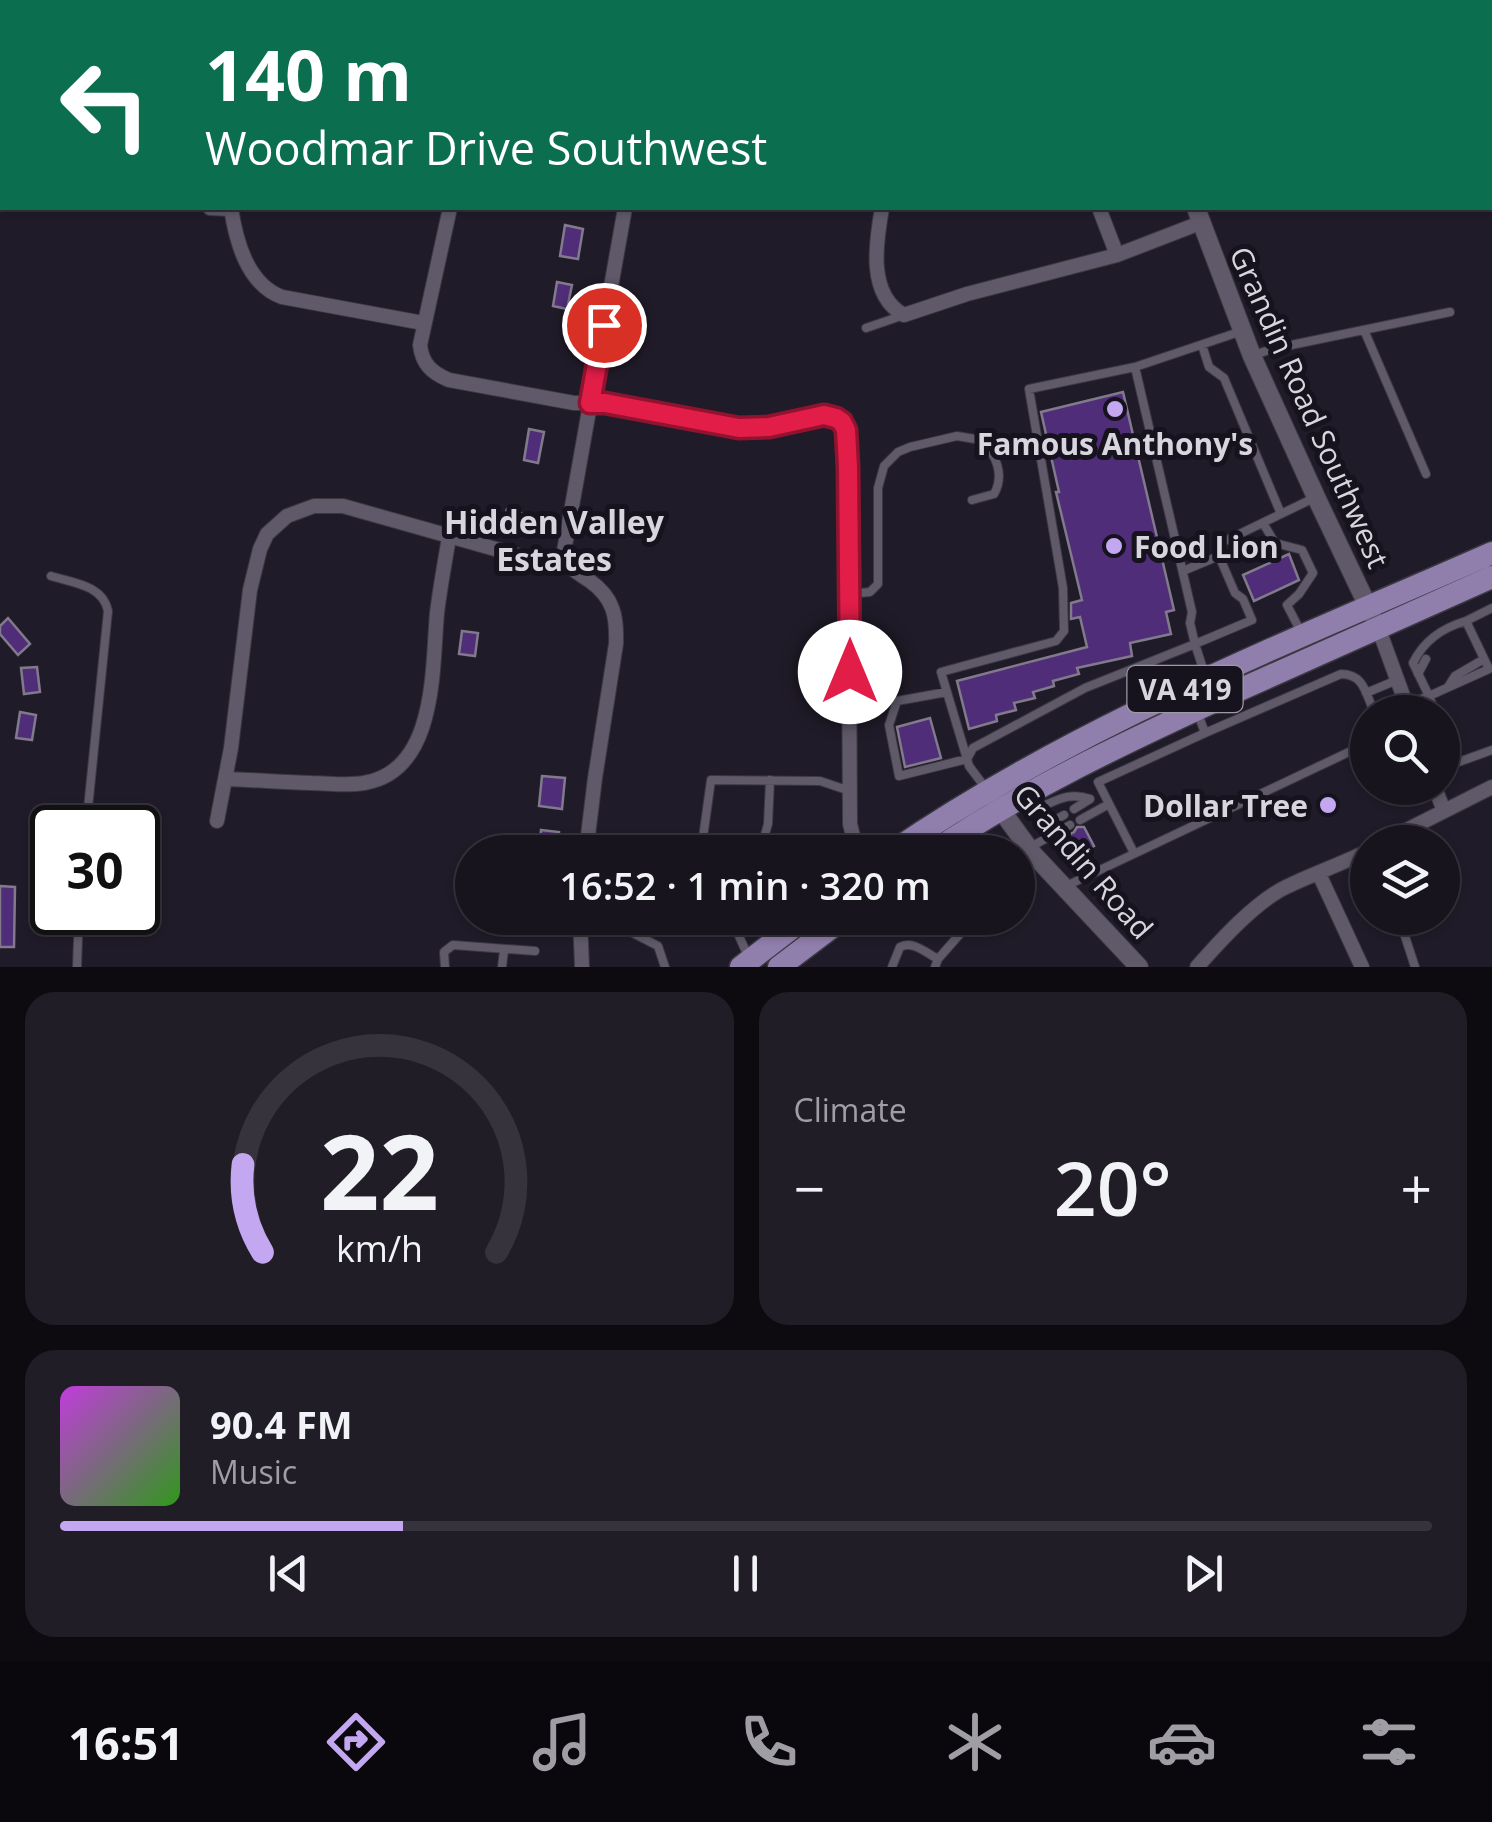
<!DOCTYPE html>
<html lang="en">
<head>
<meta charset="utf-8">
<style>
  body { margin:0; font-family:"Open Sans",sans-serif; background:#211d27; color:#f1f3f6; height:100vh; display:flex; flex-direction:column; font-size:38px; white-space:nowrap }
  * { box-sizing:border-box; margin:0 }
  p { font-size:32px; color:#9f9ea4 }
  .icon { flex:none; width:55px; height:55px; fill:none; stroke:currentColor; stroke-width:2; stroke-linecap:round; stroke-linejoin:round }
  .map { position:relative; height:967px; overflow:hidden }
  .sheet { display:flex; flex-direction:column; gap:25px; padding:25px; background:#0d0b10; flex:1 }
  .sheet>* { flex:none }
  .banner { position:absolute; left:0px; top:0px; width:1492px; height:210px; box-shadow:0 2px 8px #0004,0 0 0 2px #36333c; background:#0b6e4f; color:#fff; overflow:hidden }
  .controls { position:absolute; left:1350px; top:695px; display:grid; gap:20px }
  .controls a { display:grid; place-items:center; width:110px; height:110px; border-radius:50%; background:#18141e; box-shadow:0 2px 8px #0004,0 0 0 2px #36333c; font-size:50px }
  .speed { position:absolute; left:30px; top:805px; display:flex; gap:20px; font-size:50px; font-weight:700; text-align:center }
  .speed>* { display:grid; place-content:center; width:130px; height:130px; border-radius:50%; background:#18141e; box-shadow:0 2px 8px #0004,0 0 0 2px #36333c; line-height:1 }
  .speed .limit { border:5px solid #111; border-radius:15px; background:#fff; color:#111 }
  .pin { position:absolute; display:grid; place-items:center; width:85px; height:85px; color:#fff; margin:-42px; border:5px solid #fff; border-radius:50%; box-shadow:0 2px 10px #0007 }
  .me { position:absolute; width:110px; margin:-55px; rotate:0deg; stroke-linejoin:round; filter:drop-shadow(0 0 8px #0008) }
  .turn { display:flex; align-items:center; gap:35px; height:210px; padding:0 40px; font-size:45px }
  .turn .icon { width:130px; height:130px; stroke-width:2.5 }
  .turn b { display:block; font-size:70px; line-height:85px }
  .big { font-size:75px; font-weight:600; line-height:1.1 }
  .sheet .card { flex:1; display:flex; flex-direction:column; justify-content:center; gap:15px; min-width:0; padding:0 35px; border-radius:30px; background:#211d27 }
  .sheet .dial { align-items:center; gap:0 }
  .dial svg { height:260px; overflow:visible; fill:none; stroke:#36333c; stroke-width:7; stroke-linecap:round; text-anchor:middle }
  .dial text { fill:#f1f3f6; stroke:none }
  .song { display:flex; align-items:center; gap:30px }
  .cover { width:120px; height:120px; border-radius:15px; background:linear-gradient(135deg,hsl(290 70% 55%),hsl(110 70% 35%)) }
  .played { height:10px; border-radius:5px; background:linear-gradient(90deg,#c4a7f1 25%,#36333c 25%) }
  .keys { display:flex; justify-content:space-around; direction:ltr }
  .heat { display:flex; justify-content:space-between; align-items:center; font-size:55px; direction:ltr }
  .sheet .tiles { flex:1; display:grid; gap:25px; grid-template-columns:1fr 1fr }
  .card:last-child { grid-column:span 2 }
  .trip { position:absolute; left:455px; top:835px; width:580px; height:100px; border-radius:50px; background:#18141e; box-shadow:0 2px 8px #0004,0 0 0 2px #36333c; font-weight:600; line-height:100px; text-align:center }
  .tab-bar { display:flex; height:160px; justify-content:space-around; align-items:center; background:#0a080c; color:#9f9ea4 }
  .tab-bar .icon { width:70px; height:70px }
  .tab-bar .current { color:#c4a7f1 }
  .tab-bar b { font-size:45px; color:#f1f3f6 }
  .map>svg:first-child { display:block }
  .building { fill:#502d79; stroke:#807a8b; stroke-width:2.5 }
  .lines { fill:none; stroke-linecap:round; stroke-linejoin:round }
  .service-casing { stroke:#3b3842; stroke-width:10 }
  .minor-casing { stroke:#3b3842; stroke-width:16 }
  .tertiary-casing { stroke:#3b3842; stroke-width:20 }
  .primary-casing { stroke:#3b3842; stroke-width:25 }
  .service { stroke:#5f5969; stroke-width:8 }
  .minor { stroke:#5f5969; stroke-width:14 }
  .tertiary { stroke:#5f5969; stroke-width:18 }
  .primary { stroke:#907ead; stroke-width:22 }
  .route-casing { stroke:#92132f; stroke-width:25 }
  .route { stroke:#e11d48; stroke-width:18 }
  .poi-dot { fill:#c4a7f1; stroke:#16121e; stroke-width:4 }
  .labels { text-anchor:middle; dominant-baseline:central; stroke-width:10; stroke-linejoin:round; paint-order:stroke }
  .shield { fill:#16121e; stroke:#9e9aa4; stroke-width:2.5 }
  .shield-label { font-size:28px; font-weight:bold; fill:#d8d5de }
  .street-label { font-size:30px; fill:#d8d5de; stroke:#16121e }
  .poi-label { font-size:30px; font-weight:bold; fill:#d8d5de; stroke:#16121e }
  .neighbourhood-label { font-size:32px; font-weight:bold; fill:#d8d5de; stroke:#16121e }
</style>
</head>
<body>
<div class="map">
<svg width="1492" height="967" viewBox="0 0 1492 967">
  <rect width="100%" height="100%" fill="#201b28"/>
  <!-- building -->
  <path class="building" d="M 565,225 L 583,229 L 578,259 L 560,256 Z
    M 557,282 L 572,285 L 567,309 L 553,306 Z
    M 1123,392 L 1174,610 L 1166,612 L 1171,634 L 1130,643 L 1132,656 L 1077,668 L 1079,674 L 1053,681 L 1054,686 L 1033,692 L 1035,698 L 1014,703 L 1016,710 L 996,715 L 997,721 L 969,729 L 957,681 L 1087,647 L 1080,617 L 1071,619 L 1071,603 L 1082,600 L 1056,492 L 1059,492 L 1041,412 Z
    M 529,429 L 544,432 L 538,463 L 524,460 Z
    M 507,509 L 535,517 L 531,533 L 502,525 Z
    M 1289,554 L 1299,580 L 1254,601 L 1243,575 Z
    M 8,618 L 30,644 L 18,655 L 0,634 L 0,626 Z
    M 462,631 L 478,633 L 475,656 L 459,654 Z
    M 37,667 L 40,692 L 24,694 L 21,668 Z
    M 20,712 L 36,715 L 32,740 L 16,738 Z
    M 930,718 L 941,758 L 905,767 L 897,727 Z
    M 542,776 L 565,778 L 562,809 L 539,806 Z
    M 1077,827 L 1084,827 L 1094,846 L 1073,858 L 1070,853 L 1062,857 L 1054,842 L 1074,832 Z
    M 541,830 L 559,832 L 557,852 L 539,852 Z
    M 0,886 L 15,887 L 14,947 L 0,947 Z"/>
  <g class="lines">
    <defs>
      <path id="service" d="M 866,328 L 904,315
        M 1364,330 L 1426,474
        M 1202,345 L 1209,367 L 1224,378 L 1281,514
        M 1254,355 L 1272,349 L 1450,312
        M 1263,523 L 1275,543 L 1302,550 L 1313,573 L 1299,594 L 1287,605 L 1301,632
        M 1183,571 L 1219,556 L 1223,542 L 1316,497
        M 51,576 C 73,583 103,585 108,611 L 86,828
        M 849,594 L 870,592 L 878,584 L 878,488 L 884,466 L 898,452 L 910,447 L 957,436 L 981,440 C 996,454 1005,475 994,494 L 972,500
        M 1418,674 L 1426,659
        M 1206,678 L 1195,644 L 1252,620 L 1243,599 L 1235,593 L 1219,556
        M 1448,687 L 1455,676 L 1484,659
        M 947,692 L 897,701 L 889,725 L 899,776 L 967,759 L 941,672 L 1056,641 L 1064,631 L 1063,588 L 1029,389 L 1135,367
        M 1366,693 L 1397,680
        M 1407,704 L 1429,696 L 1413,663 C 1424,640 1442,628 1466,621
        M 1435,712 L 1429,696 L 1489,669 L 1466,621 L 1492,608
        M 1442,732 L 1454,763
        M 1205,733 L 1341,674 C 1364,674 1366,694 1374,712
        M 1442,768 L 1492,750
        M 987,790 L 969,766 L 967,759 L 973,748 L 1085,688 L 1195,644 L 1190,623 L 1192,612 L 1135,367 L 1239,332
        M 1035,794 L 1048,824 L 1064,815
        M 1041,807 C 1059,799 1071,792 1090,799
        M 1074,809 L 1090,799
        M 1080,820 L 1109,804
        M 1029,848 L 1070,825
        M 701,852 L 711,780 L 820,781 L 850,791
        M 760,852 L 768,824 L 770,780
        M 1134,853 L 1098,782 L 1205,733 L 1198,714
        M 1018,870 L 1033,854
        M 1064,887 L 1368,743
        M 620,918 L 629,931 L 658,946 L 665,967
        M 737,918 L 739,936 L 748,956
        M 1402,927 L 1415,967
        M 77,967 L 79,912
        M 445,967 L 444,952 L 453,945 L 535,951
        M 502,967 L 504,950
        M 892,967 L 900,947 C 913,940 926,953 938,959
        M 935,967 L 938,959 L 974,918"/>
      <path id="minor" d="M 0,1 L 1,0
        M 153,2 L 153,0
        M 239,2 L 239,0
        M 468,2 L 469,0
        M 663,2 L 663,0
        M 920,2 L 920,0
        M 1490,199 L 1492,203
        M 210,208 L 231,209
        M 231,208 C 236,241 247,284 282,297 L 423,323
        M 450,208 L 420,345 C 422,364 432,373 449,380 L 574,403 L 605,403 L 739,428 L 769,427 L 829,415 L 842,422 L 845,430 L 848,467 L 850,824 L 857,852
        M 882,208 C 876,242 867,295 904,315 L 967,294 L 1117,255 L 1200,223
        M 1099,208 L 1117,255
        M 566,561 L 564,551 L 625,208
        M 566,561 C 572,570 581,575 590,581 C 614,598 617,617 616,644 L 595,778 L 586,852
        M 1378,627 L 1409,712
        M 226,779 C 254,780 282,782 311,783 C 328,783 347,786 364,783 C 437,771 432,669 437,613 C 440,588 445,562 449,537
        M 1435,788 L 1444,811
        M 217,821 L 231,748 L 250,590 L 260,549 L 267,534 L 287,516 L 314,506 L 343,506 L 538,561 L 566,561
        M 1383,842 L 1492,787
        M 1319,874 L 1362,967
        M 580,918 L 582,967
        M 1197,967 C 1220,941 1255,902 1286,887 C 1313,874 1341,864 1368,851"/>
      <path id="tertiary" d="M 1178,2 L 1178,0
        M 1196,208 L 1252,356 L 1316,497 L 1372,615
        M 993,799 L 1033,854 L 1139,967"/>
      <path id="primary" d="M 892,852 C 1077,725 1288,643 1492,553
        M 933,852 C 1026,789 1126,742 1228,695 C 1316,655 1404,616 1492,577
        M 741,967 L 805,918
        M 779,967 L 844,918"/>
    </defs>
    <!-- service casing -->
    <use href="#service" class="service-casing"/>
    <!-- minor casing -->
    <use href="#minor" class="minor-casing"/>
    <!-- tertiary casing -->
    <use href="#tertiary" class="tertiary-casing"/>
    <!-- primary casing -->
    <use href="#primary" class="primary-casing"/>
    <!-- service -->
    <use href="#service" class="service"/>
    <!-- minor -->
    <use href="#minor" class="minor"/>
    <!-- tertiary -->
    <use href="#tertiary" class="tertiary"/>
    <!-- primary -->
    <use href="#primary" class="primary"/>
  </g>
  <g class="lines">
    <defs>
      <path id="route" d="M 604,325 L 590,403 L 605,403 L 739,428 L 769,427 L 824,415 L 836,418 L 842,422 L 846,430 L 848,467 L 850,672"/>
    </defs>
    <!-- route casing -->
    <use href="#route" class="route-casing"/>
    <!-- route -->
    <use href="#route" class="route"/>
  </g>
  <!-- markers -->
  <g class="poi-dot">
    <circle cx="1115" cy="409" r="10"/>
    <circle cx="1114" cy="546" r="10"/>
    <circle cx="1328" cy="805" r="10"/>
  </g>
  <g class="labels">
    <!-- shield labels -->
    <rect class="shield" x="1127.5" y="666" width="115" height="46" rx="8"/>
    <g class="shield-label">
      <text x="1185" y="689">VA 419</text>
    </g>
    <!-- street labels -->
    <g class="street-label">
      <text transform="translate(1310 407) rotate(66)">Grandin Road Southwest</text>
      <text transform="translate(1084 861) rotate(49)">Grandin Road</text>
    </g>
    <!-- poi labels -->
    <g class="poi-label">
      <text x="1115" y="443">Famous Anthony's</text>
      <text x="1134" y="546" text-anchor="start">Food Lion</text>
      <text x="1308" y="805" text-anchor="end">Dollar Tree</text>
    </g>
    <!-- neighbourhood labels -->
    <g class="neighbourhood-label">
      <text x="554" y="521">Hidden Valley<tspan x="554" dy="37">Estates</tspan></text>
    </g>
  </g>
</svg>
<div class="controls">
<a><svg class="icon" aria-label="search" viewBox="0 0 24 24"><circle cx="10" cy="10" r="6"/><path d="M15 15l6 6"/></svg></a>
<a><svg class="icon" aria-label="layers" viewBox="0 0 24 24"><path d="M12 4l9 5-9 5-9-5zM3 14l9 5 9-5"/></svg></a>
</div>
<div class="speed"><div class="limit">30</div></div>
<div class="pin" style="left:604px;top:325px;background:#d93025"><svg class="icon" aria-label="arrive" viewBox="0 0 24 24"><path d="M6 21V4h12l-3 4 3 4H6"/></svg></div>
<svg class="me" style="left:850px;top:672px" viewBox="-20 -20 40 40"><circle r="19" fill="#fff"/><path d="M0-13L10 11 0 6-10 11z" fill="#e11d48"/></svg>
<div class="trip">16:52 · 1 min · 320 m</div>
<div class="banner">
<div class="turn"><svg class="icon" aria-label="left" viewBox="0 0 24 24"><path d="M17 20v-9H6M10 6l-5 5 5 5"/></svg><div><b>140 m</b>Woodmar Drive Southwest</div></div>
</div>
</div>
<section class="sheet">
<div class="tiles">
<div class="card dial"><svg viewBox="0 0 100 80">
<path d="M14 69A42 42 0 1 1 86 69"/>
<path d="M14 69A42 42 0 0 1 8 42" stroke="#c4a7f1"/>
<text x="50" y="56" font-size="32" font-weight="700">22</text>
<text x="50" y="72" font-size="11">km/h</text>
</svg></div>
<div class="card"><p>Climate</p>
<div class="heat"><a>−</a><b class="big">20°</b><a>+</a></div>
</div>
<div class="card">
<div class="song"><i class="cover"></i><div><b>90.4 FM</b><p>Music</p></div></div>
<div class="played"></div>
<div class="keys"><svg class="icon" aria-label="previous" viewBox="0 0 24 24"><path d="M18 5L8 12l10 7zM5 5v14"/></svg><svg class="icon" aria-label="pause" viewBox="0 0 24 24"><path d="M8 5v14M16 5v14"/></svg><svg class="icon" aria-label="next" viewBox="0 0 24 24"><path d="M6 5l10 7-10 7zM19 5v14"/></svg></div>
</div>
</div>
</section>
<nav class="tab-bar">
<b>16:51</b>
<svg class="icon current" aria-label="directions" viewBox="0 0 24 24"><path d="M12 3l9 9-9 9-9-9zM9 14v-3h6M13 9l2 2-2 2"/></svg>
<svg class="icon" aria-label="music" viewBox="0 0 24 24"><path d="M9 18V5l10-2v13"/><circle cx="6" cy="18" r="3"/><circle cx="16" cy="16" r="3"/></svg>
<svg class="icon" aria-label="phone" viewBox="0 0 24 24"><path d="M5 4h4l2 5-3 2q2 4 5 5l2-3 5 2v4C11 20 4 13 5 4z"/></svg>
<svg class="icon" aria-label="climate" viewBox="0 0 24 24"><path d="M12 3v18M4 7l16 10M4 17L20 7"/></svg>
<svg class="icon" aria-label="car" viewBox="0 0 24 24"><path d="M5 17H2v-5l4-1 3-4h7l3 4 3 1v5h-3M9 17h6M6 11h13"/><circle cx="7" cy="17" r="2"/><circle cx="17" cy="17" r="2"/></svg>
<svg class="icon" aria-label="filters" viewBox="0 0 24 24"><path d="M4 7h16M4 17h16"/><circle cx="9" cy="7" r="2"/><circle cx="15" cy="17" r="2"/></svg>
</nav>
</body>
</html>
